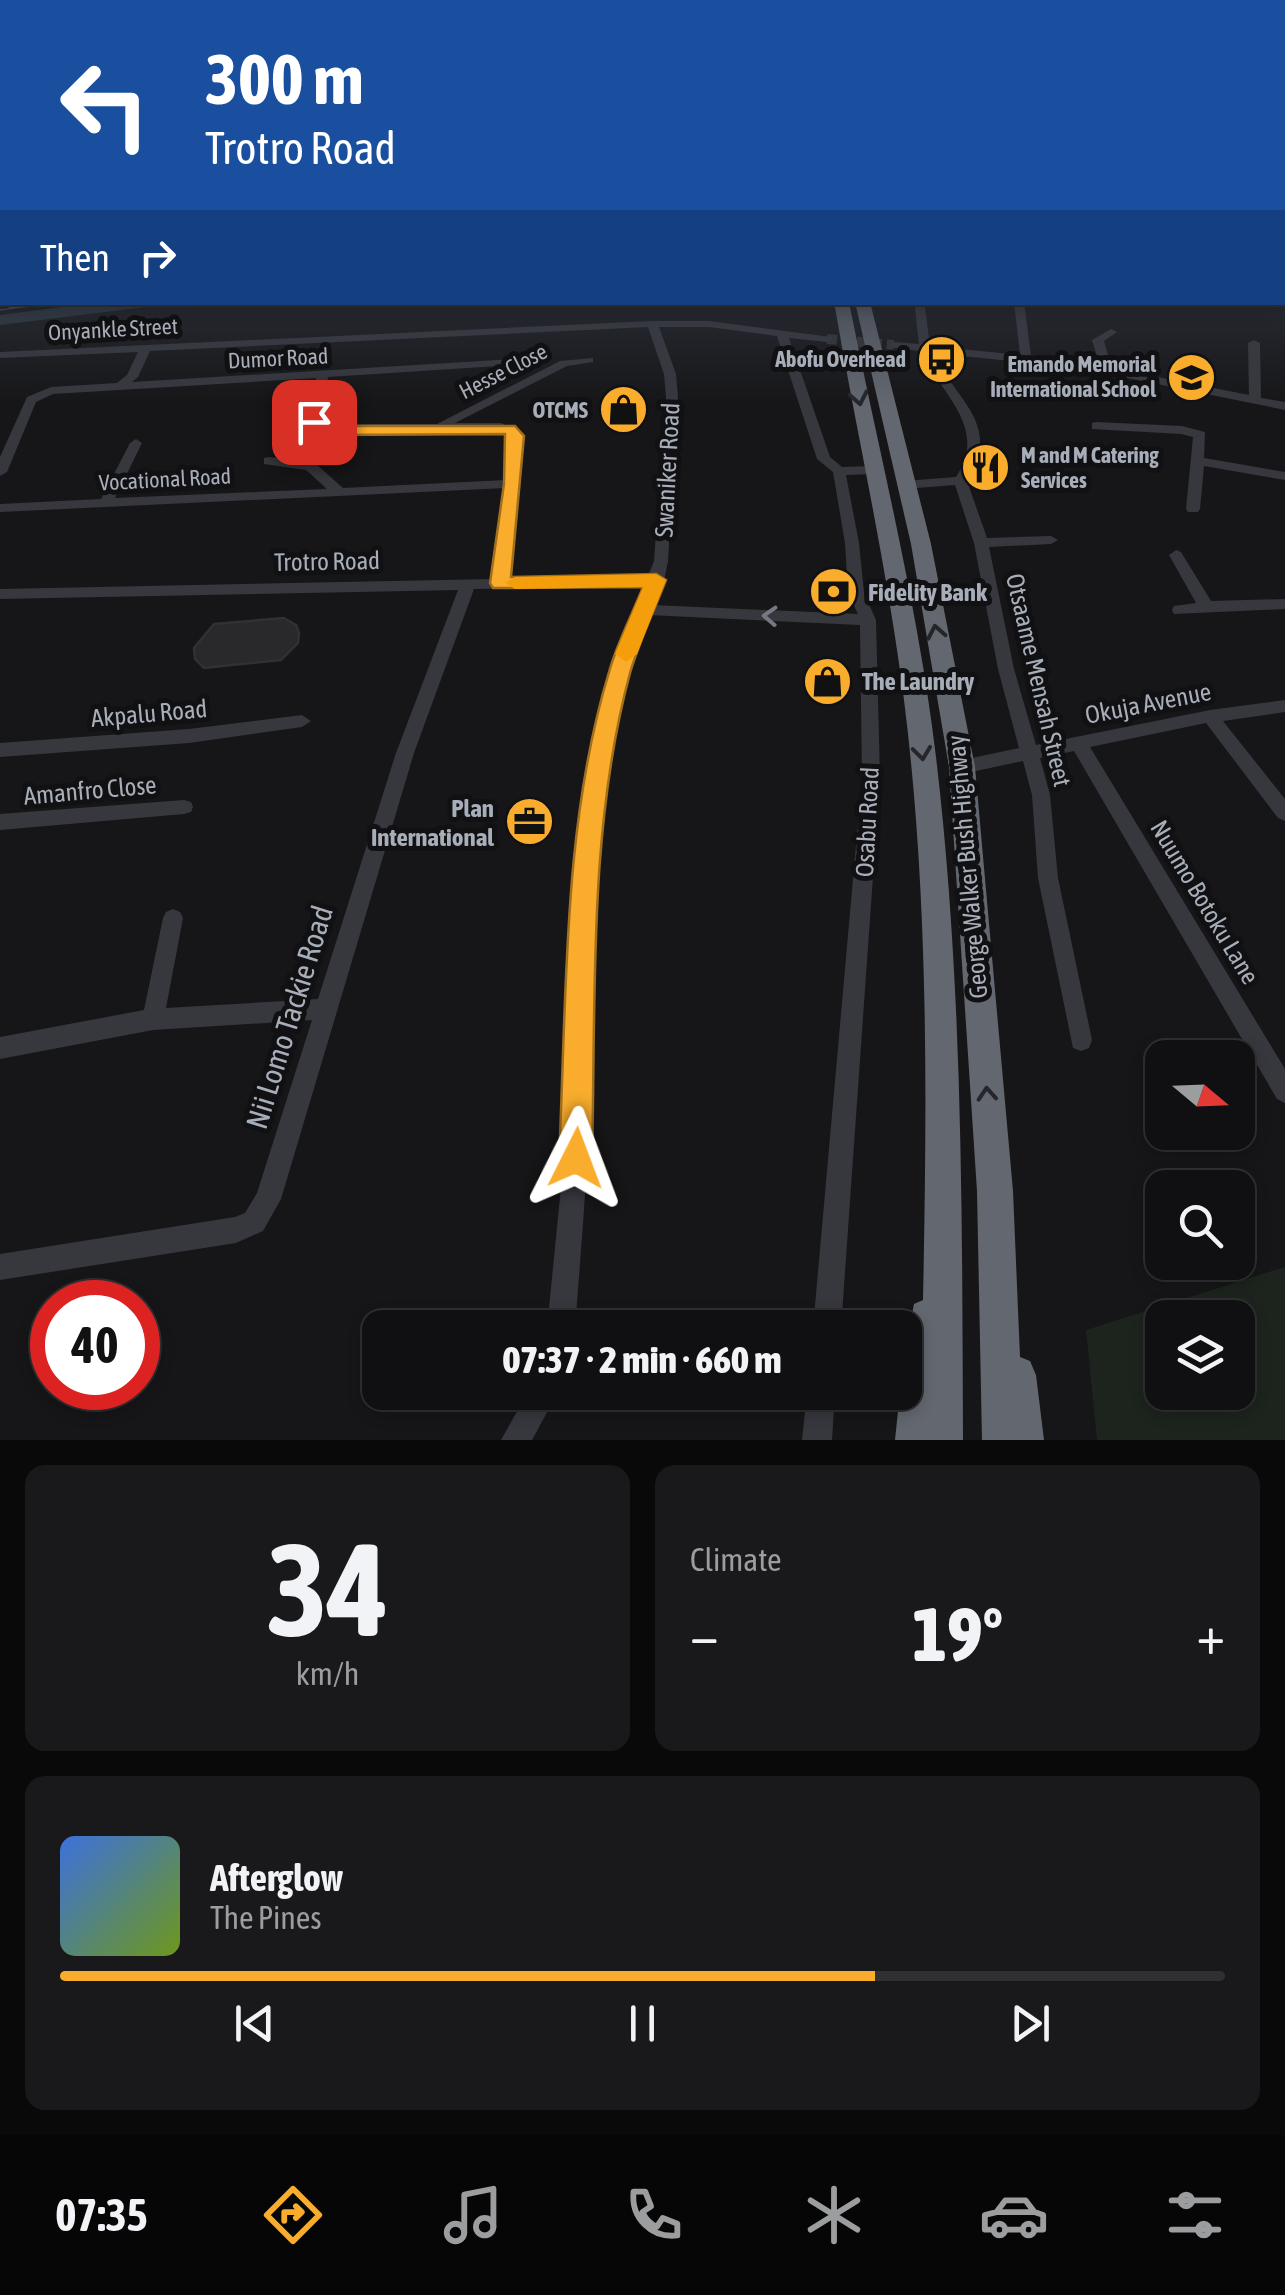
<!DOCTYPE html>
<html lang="en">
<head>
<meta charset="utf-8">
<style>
  body { margin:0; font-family:"Asap Condensed",sans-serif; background:#19191b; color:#f1f3f6; height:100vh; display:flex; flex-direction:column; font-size:38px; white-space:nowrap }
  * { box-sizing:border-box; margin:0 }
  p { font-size:32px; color:#9c9d9f }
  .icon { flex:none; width:55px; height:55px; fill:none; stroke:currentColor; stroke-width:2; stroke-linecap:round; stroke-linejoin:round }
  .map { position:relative; height:1440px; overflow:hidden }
  .drawer { display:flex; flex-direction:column; gap:25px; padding:25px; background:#09090a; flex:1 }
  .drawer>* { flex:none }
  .banner { position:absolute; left:0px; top:0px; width:1285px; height:305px; box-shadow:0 5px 15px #0003,0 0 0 2px #303032; background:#1a4fa0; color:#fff; overflow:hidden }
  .needle { width:65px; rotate:109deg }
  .tools { position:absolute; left:1145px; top:1040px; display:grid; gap:20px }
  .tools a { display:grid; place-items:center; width:110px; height:110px; border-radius:20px; background:#101012; box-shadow:0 5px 15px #0003,0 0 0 2px #303032; font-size:50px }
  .speed { position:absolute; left:30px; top:1280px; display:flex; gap:20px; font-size:50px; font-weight:700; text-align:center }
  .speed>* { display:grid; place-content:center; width:130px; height:130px; border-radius:50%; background:#101012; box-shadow:0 5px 15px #0003,0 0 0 2px #303032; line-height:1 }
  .speed .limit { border:15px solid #d22; background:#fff; color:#111 }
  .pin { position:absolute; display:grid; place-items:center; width:85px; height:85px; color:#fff; margin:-42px; border-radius:20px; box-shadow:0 5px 15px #0006 }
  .me { position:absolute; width:110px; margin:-55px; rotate:3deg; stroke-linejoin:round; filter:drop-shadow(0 0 8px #0008) }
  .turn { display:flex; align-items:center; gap:35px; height:210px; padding:0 40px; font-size:45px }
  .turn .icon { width:130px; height:130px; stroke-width:2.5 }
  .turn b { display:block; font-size:70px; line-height:85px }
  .then { display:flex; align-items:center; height:95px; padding:0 40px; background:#0003; gap:20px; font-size:38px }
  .big { font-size:75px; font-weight:800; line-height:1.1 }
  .drawer .widget { flex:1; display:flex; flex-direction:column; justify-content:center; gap:15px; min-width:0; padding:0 35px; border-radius:20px; background:#19191b }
  .drawer .dial { align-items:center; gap:0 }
  .dial b { font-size:130px; line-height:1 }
  .song { display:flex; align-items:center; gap:30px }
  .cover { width:120px; height:120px; border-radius:15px; background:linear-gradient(135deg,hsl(220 70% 55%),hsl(80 70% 35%)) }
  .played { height:10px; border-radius:5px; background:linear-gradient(90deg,#faad2d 70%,#303032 70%) }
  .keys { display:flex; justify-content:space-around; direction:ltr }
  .heat { display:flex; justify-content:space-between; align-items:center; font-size:55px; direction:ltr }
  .drawer .tiles { flex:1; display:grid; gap:25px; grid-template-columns:1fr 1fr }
  .widget:last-child { grid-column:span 2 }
  .trip { position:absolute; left:362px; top:1310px; width:560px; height:100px; border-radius:20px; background:#101012; box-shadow:0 5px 15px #0003,0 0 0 2px #303032; font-weight:800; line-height:100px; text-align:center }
  .tab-bar { display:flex; height:160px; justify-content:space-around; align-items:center; background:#060607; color:#9c9d9f }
  .tab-bar .icon { width:70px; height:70px }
  .tab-bar .active { color:#faad2d }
  .tab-bar b { font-size:45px; color:#f1f3f6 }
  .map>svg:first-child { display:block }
  .green { fill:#1c241d; fill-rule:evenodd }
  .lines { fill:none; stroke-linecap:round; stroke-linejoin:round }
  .river { fill:#2c363d; fill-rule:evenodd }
  .building { fill:#29292c; stroke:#303035; stroke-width:2.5 }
  .minor-tunnel { stroke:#333438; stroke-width:10; stroke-dasharray:10 5; stroke-linecap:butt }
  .minor { fill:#37383e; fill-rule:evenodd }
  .highway { fill:#63676f; fill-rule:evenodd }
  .rail-casing { stroke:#4a4c53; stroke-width:5 }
  .rail { stroke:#111113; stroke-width:2.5; stroke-dasharray:9; stroke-linecap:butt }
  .oneway { stroke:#26262a }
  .oneway2 { stroke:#757982 }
  .route { fill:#faad2d; stroke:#a2701d; stroke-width:2.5 }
  .slow { fill:#f59e0b }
  .labels { text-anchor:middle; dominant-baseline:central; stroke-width:10; stroke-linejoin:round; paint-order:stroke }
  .far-street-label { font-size:22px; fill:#a8aeb9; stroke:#111113 }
  .far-poi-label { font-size:22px; font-weight:bold; fill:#a8aeb9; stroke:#111113; text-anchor:end }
  .street-label { font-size:25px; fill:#a8aeb9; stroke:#111113 }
  .poi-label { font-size:25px; font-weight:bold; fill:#a8aeb9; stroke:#111113; text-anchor:start }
  .near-street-label { font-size:30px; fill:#a8aeb9; stroke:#111113 }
</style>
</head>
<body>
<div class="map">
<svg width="1285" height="1440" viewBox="0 0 1285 1440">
  <rect width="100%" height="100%" fill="#161618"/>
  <!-- green -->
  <path class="green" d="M 1285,1267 L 1285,1440 L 1097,1440 L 1086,1330 ZM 1162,1318 L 1238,1318 L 1238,1392 L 1162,1392 Z"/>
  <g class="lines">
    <!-- river -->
    <path class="river" d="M 1282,254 L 1285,254 L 1285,264 L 1282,264 Z
      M 101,302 L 154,302 L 146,307 L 0,325 L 0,315 Z"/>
  </g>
  <!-- building -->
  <path class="building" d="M 284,618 L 296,625 L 299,633 L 298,643 L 281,660 L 204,668 L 195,659 L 194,648 L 214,624 Z"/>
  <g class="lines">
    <!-- minor-tunnel -->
    <path class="minor-tunnel" d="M 827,339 L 894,345"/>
    <!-- minor -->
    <path class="minor" d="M 1282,219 L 1285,219 L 1285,225 L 1282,225 Z
      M 2,225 L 2,231 L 0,232 L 0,226 Z
      M 1282,250 L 1285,250 L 1285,256 L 1282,256 Z
      M 1282,263 L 1285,263 L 1285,269 L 1282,269 Z
      M 1282,287 L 1285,287 L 1285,293 L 1282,293 Z
      M 0,294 L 2,294 L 2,300 L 0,300 Z
      M 917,302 L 928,302 L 925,308 L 930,346 L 1020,355 L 1014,302 L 1024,302 L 1031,356 L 1100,366 L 1092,340 L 1111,329 L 1117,332 L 1104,341 L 1112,368 L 1249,395 L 1248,343 L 1254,340 L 1260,343 L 1261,398 L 1285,402 L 1285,410 L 1078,368 L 933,353 C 956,401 1003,424 967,481 L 987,538 L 1051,536 L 1058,540 L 1051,544 L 989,547 L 1014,669 L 1036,745 L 1210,710 L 1285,700 L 1285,712 L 1223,721 L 1285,799 L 1285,821 L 1278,818 L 1206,723 L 1090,747 L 1285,1069 L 1285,1103 L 1277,1099 L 1074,751 L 1040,758 L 1050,795 L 1058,878 L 1092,1040 L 1089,1048 L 1081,1051 L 1073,1048 L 1038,878 L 1032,795 L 1023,761 L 962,774 L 956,772 L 953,767 L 956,762 L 962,760 L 1019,748 L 998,669 L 974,543 L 955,485 L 904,489 L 897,485 L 904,481 L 956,477 C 989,427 941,395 921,351 L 894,348 L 888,345 L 894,342 L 919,344 L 915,308 Z
      M 652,321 L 709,321 L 831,337 L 833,339 L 827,342 L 789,338 L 830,457 L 842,467 L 873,466 L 880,470 L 873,474 L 846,475 L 859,543 L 864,593 L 876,620 L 880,778 L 841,1328 L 813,1328 L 862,778 L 860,625 L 648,615 C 591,772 595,927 590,1091 C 588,1170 581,1249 575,1328 L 547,1328 L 564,1157 L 577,855 L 597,730 L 612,670 L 644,586 L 474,589 L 414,753 L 281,1199 L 263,1231 L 236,1243 L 0,1280 L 0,1254 L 235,1217 L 245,1213 L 257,1193 L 312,1020 L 153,1030 L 0,1059 L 0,1037 L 144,1010 L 163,918 L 166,912 L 173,909 L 180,912 L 183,918 L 166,1008 L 318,999 L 396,753 L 458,590 L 0,599 L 0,589 L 493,579 L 506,488 L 0,512 L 0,504 L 101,499 L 130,443 L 136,439 L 142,443 L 115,498 L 327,489 L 306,470 L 264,464 L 264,458 L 269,457 L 315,463 L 343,488 L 506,480 L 509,435 L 499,431 L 316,431 L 308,423 L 316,378 L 53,394 L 36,402 L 7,472 L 0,476 L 0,457 L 27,397 L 51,387 L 117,383 L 127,375 L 138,352 L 0,358 L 0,352 ZM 648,327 L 664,374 L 666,397 L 654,561 L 648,576 L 508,579 L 520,484 L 521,433 L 501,423 L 455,423 L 567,366 L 593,362 L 593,358 L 560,361 L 437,424 L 323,424 L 320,422 L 328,377 L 531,364 L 537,361 L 531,358 L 132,382 L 138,377 L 150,351 ZM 659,327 L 709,327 L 777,336 L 817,459 L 833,472 L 845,543 L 848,593 L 858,614 L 652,605 L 664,581 L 668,561 L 678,397 L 676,374 Z
      M 1096,422 L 1182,426 L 1205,432 L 1204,458 L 1285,472 L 1285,480 L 1204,466 L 1200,509 L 1198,512 L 1188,512 L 1186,509 L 1193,437 L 1181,434 L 1092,429 L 1092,423 Z
      M 1176,550 L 1181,552 L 1211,601 L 1285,599 L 1285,609 L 1174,614 L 1172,610 L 1174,606 L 1196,603 L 1169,555 Z
      M 302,715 L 311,721 L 302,727 L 189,743 L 0,757 L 0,743 L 189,729 Z
      M 184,800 L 191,802 L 193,807 L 191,812 L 184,814 L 0,830 L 0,814 Z
      M 528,1392 L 558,1392 L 532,1440 L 501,1440 Z
      M 807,1392 L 835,1392 L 832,1440 L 802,1440 Z"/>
    <!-- highway -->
    <path class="highway" d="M 834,302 L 849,302 C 879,454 918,604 936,757 C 963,984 962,1212 963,1440 L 895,1440 L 900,1392 L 905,1392 L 905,1349 L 914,1304 L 923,1300 C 927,1101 929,898 904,700 C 887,566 857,435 834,302 Z
      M 855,302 L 870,302 L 931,544 L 975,767 L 1013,1191 L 1020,1357 L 1030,1361 L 1036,1375 L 1044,1440 L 982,1440 L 977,1191 L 949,767 L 911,544 Z"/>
    <defs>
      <path id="rail" d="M 0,308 L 48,302"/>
    </defs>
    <!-- rail casing -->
    <use href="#rail" class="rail-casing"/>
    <!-- rail -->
    <use href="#rail" class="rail"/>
  </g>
  <!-- one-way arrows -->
  <defs><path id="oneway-chevron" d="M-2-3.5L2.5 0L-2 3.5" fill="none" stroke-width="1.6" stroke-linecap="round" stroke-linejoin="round" transform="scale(2.5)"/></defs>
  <g class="oneway">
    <use href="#oneway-chevron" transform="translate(859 398) rotate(79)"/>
    <use href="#oneway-chevron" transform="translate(936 632) rotate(-101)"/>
    <use href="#oneway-chevron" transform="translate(922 753) rotate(83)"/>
    <use href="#oneway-chevron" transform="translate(987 1094) rotate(-94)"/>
  </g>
  <use class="oneway2" href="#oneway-chevron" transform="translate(770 616) rotate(-177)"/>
  <!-- sky -->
  <linearGradient id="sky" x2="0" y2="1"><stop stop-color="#0c0c0d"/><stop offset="0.5" stop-color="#363c48"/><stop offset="1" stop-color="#363c48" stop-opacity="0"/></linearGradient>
  <rect width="1285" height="405" fill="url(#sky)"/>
  <!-- route -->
  <path class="route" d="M 314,418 L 330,426 L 515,426 L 524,436 L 511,577 L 656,574 L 666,580 C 654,611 639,642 630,673 C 588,829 596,997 592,1158 L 587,1169 L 576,1174 L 564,1169 L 559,1158 C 567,997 562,827 609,672 C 617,643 632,615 643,587 L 493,588 L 490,583 L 504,484 L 505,434 L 327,435 L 308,426 L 308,419 Z"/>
  <!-- slow -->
  <path class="slow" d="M 656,574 L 666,580 L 637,654 L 626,662 L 615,654 L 643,587 L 515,589 L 505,583 L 515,577 Z"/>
  <!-- icons -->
  <defs>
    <symbol id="bus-disc" viewBox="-11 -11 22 22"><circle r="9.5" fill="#faad2d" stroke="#111113"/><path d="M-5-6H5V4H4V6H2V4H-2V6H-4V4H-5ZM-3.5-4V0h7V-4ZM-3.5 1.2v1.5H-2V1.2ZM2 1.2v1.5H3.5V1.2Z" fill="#111"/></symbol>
    <symbol id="school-disc" viewBox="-11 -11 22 22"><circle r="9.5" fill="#faad2d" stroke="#111113"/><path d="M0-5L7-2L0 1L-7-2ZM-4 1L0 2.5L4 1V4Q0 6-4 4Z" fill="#111"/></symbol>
    <symbol id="shop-disc" viewBox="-11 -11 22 22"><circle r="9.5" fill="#faad2d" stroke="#111113"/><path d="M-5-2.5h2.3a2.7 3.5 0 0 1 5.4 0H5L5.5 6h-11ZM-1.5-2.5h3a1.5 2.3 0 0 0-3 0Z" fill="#111"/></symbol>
    <symbol id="restaurant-disc" viewBox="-11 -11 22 22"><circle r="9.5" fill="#faad2d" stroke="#111113"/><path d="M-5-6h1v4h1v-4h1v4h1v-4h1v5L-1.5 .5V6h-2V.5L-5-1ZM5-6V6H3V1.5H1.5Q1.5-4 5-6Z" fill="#111"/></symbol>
    <symbol id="bank-disc" viewBox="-11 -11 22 22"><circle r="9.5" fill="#faad2d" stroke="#111113"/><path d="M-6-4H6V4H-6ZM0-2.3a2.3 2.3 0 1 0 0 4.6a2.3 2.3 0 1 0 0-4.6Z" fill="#111"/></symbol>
    <symbol id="office-disc" viewBox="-11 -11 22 22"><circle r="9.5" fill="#faad2d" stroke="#111113"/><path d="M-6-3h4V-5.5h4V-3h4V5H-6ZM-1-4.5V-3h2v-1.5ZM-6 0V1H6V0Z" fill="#111"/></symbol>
  </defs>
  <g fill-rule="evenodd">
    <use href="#bus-disc" x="914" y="332" width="55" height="55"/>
    <use href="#school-disc" x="1164" y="350" width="55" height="55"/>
    <use href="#shop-disc" x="596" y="382" width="55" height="55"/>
    <use href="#restaurant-disc" x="958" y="440" width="55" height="55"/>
    <use href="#bank-disc" x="806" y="564" width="55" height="55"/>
    <use href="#shop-disc" x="800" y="654" width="55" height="55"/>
    <use href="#office-disc" x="502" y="794" width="55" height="55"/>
  </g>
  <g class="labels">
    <!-- far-street labels -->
    <g class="far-street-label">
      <text transform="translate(113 329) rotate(-3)">Onyankle Street</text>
      <text transform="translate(278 358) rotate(-3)">Dumor Road</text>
      <text transform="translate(503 371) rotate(-27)">Hesse Close</text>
      <text transform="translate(165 479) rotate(-3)">Vocational Road</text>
    </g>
    <!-- far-poi labels -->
    <g class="far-poi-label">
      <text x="906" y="359">Abofu Overhead</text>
      <text x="1156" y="364">Emando Memorial<tspan x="1156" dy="25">International School</tspan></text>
      <text x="588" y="410">OTCMS</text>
      <text x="1021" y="455" text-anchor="start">M and M Catering<tspan x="1021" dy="25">Services</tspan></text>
    </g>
    <!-- street labels -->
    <g class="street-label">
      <text transform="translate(667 470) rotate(-87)">Swaniker Road</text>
      <text transform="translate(327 561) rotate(-1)">Trotro Road</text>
      <text transform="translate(1039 680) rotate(77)">Otsaame Mensah Street</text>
      <text transform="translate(1148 703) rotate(-11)">Okuja Avenue</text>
      <text transform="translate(149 713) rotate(-5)">Akpalu Road</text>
      <text transform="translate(90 790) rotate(-5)">Amanfro Close</text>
      <text transform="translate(867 822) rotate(-87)">Osabu Road</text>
      <text transform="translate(967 867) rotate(-95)">George Walker Bush Highway</text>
      <text transform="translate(1205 902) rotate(59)">Nuumo Botoku Lane</text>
    </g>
    <!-- poi labels -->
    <g class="poi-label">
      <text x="868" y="592">Fidelity Bank</text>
      <text x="862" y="681">The Laundry</text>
      <text x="494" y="808" text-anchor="end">Plan<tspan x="494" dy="29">International</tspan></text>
    </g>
    <!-- near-street labels -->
    <g class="near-street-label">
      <text transform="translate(289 1017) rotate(-73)">Nii Lomo Tackie Road</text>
    </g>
  </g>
</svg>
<div class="tools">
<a><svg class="needle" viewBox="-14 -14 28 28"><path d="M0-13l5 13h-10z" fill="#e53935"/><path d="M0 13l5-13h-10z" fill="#9c9d9f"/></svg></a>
<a><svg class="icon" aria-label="search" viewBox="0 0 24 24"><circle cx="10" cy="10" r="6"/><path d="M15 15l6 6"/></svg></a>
<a><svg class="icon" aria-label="layers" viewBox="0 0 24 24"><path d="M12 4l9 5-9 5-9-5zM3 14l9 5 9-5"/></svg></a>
</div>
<div class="speed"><div class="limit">40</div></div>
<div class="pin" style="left:314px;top:422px;background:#d93025"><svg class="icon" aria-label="arrive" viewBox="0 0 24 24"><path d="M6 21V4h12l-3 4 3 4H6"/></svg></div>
<svg class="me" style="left:576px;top:1158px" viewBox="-20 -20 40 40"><path d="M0-17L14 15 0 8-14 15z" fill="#faad2d" stroke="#fff" stroke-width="4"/></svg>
<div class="trip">07:37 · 2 min · 660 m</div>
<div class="banner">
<div class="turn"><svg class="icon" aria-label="left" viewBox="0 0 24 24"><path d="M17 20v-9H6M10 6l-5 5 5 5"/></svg><div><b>300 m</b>Trotro Road</div></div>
<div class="then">Then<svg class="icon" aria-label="right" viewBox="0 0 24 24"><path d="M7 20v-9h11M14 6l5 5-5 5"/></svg></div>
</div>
</div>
<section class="drawer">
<div class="tiles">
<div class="widget dial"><b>34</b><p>km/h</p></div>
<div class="widget"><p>Climate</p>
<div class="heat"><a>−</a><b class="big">19°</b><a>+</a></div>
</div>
<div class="widget">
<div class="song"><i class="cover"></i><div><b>Afterglow</b><p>The Pines</p></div></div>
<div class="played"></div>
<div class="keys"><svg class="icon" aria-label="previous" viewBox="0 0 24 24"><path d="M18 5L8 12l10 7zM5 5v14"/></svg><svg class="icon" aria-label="pause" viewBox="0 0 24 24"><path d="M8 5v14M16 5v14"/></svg><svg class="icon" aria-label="next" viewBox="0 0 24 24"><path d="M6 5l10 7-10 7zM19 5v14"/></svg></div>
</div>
</div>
</section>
<nav class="tab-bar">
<b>07:35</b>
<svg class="icon active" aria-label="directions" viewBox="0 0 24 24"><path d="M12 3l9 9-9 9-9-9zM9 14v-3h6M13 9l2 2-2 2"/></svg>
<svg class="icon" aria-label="music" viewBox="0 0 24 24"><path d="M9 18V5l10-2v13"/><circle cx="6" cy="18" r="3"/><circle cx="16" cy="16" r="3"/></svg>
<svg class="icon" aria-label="phone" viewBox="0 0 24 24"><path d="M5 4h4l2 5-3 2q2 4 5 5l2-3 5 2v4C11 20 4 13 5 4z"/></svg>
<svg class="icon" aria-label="climate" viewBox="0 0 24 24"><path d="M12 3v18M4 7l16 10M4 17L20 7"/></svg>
<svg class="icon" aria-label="car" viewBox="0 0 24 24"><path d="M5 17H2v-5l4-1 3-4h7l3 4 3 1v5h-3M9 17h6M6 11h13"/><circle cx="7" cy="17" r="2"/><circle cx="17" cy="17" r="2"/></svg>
<svg class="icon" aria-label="filters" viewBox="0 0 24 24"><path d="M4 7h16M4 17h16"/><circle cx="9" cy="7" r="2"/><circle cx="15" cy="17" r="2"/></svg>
</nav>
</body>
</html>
